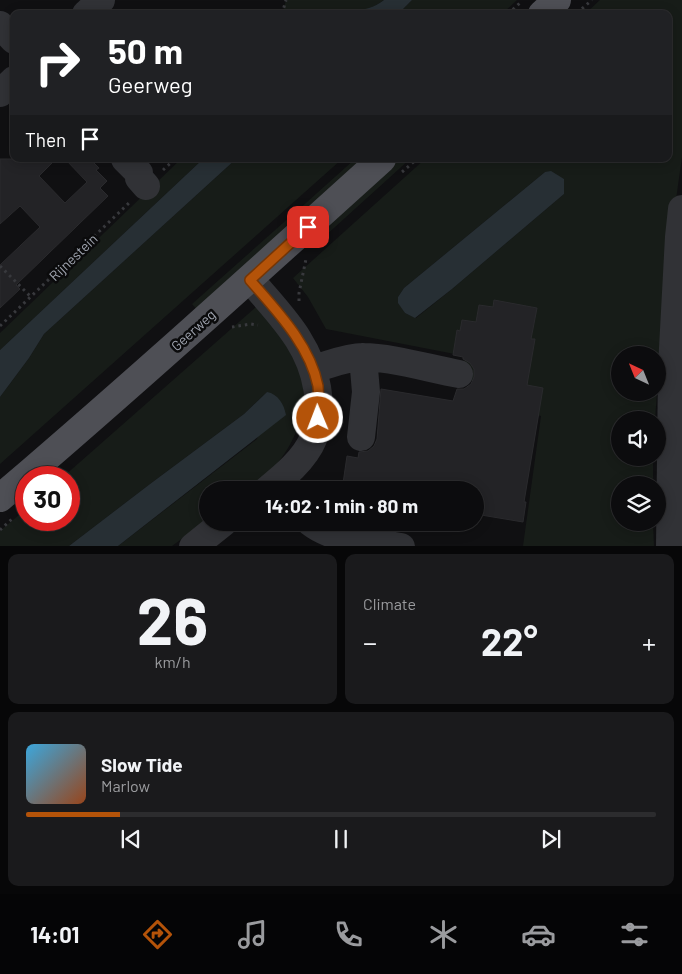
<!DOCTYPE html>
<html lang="en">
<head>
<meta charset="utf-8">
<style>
  body { margin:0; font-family:Barlow,sans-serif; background:#1a1a1c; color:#f1f3f6; height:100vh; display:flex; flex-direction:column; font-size:19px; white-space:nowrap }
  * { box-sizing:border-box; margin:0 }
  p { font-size:16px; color:#9a9b9e }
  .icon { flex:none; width:28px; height:28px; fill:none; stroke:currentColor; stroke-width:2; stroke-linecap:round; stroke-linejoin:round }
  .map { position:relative; height:546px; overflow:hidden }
  .details { display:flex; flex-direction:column; gap:8px; padding:8px; background:#070708; flex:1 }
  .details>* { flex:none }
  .guide { position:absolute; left:10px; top:10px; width:662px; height:152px; border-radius:10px; box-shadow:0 2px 12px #0003,0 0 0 1px #2c2c2e; background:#202124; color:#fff; overflow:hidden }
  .needle { width:32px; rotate:317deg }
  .buttons { position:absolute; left:611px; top:346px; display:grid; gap:10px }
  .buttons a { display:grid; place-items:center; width:55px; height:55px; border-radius:50%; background:#0c0c0e; box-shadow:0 2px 12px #0003,0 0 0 1px #2c2c2e; font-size:25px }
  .speed { position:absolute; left:15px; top:466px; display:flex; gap:10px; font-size:25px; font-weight:700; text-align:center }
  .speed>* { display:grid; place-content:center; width:65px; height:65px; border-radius:50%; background:#0c0c0e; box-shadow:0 2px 12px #0003,0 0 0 1px #2c2c2e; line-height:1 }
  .speed .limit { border:8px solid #d22; background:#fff; color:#111 }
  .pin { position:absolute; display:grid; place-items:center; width:42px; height:42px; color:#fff; margin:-21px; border-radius:10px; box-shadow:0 2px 8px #0006 }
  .me { position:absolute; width:55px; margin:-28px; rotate:359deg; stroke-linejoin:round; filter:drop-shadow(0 0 4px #0008) }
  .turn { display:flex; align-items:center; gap:18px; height:105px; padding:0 15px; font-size:22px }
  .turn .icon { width:65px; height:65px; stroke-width:2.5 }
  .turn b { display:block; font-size:35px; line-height:42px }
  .then { display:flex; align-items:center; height:48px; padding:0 15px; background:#0003; gap:10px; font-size:19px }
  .big { font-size:38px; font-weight:700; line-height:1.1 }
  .details .card { flex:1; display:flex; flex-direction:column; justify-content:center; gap:8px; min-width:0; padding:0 18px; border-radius:10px; background:#1a1a1c }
  .details .dial { align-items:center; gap:0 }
  .dial b { font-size:65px; line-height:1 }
  .song { display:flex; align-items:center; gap:15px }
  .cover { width:60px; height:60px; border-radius:8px; background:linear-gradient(135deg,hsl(200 70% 55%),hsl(20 70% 35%)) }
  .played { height:5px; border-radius:2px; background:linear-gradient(90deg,#b45309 15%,#2c2c2e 15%) }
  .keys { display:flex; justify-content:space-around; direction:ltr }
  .heat { display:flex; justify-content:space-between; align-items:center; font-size:28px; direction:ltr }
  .details .tiles { flex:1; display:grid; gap:8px; grid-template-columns:1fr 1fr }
  .card:last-child { grid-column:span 2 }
  .trip { position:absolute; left:199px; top:481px; width:285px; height:50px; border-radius:25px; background:#0c0c0e; box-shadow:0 2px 12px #0003,0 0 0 1px #2c2c2e; font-weight:700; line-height:50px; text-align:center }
  .dock { display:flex; height:80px; justify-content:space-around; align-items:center; background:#050506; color:#9a9b9e }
  .dock .icon { width:35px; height:35px }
  .dock .selected { color:#b45309 }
  .dock b { font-size:22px; color:#f1f3f6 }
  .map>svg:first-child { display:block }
  .green { fill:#171c18; fill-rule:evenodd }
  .water { fill:#272f34 }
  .building { fill:#232326; stroke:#2a2a2d }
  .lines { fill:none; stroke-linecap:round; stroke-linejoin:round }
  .path { stroke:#38393d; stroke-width:3; stroke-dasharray:2.5 4; stroke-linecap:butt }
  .minor { stroke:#313236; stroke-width:28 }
  .major { stroke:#4e4f55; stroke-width:28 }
  .route-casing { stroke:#753606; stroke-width:12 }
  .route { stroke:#b45309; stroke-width:9 }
  .labels { text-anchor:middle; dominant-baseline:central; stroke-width:5; stroke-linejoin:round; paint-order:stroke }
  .street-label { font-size:14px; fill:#a2a7b2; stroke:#0b0b0c }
</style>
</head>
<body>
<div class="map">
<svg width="682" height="547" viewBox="0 0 682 547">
  <rect width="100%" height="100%" fill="#101012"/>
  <!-- green -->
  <path class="green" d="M 286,0 L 384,0 C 363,16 354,7 332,11 C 315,14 300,14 282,14 Z
    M 412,0 L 517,0 L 502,14 L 398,14 Z
    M 600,0 L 682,0 L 682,157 L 666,270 L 658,374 L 658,355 L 620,355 L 620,392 L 657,393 L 655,420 L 620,420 L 620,458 L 653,458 L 653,485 L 620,485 L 620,522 L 653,523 L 654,546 L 523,546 L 541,416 L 522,412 L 525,391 L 461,379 L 465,356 L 326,329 L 308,297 L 293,278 L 425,159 L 669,159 L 669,14 L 585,14 ZM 545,172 L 564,179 L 564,194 L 452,289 L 416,318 L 405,313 L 398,297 L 404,288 Z
    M 181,159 L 203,159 L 0,350 L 0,333 Z
    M 236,159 L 342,159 L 0,464 L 0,397 L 29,358 L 44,334 Z
    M 355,159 L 366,159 L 302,217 L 297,211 Z
    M 400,159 L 410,159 L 324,237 L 318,232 Z
    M 292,215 L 298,221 L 198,311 L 192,304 Z
    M 256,307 C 274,325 293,349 301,374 C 310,406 296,442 275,466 C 268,472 255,488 246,490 C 234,493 219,490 208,490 L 207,520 L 172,546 L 118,546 L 257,439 L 267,392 L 244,414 L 150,484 L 69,546 L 0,546 L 0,531 L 26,509 L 26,520 L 69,520 L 69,478 L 63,477 Z"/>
  <!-- water -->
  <path class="water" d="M 384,0 L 412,0 L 398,14 L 324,14 C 346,7 363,16 384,0 Z
    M 203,159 L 236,159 L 44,334 L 29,358 L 0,397 L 0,350 Z
    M 551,171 L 564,179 L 564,194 L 452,289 L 415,318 L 405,313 L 398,303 L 398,297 L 404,288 L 545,172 Z
    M 267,392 C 278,394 284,404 286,415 L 118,546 L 69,546 L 150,484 L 244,414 Z"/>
  <!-- building -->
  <path class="building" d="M 0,159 L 56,159 L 39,176 L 65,203 L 87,182 L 65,159 L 90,159 L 99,168 L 96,170 L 107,181 L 100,188 L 108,196 L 16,285 L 20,289 L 0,308 L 0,265 L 40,227 L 20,206 L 0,224 Z
    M 494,300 L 537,308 L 531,339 L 535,339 L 527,385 L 543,388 L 524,502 L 526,502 L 523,522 L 475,514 L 475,490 L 342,490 L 347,456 L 358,458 L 359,452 L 368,451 L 374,446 L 377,439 L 381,389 L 453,401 L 457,389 L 464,389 L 471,384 L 474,377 L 474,369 L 470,363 L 463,359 L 463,357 L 453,355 L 457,330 L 460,331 L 462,320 L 476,322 L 479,305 L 493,307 Z"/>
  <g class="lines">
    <!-- path -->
    <path class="path" d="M 577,13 L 592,0
      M 282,14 L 286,0
      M 508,14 L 521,2
      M 163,170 L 175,159
      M 402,172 L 417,159
      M 0,266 L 31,297
      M 299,301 L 299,293 L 306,259
      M 0,326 L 130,202
      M 232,327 L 251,324 L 258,325
      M 0,530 L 13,518"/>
    <!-- minor -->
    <path class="minor" d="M 86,14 L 101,0
      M 0,25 L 14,40
      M 0,93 L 14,80
      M 125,159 L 139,173 L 139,178 L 146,186
      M 250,279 C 266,299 285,318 298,339 C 317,369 325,406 313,439 C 305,459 283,477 267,490
      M 313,369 C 329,365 346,357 363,357 C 391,357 431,369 459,374
      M 361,437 L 366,392 L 363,357
      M 310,522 C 334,541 371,542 401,547
      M 193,547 L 224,522
      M 670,547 L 672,367 L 679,237 L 682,209"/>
    <!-- major -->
    <path class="major" d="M 542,14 L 557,0
      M 0,498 C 130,387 256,273 382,159"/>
  </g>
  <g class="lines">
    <defs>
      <path id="route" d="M 308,227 L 250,280 C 276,310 310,345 318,386 C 319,396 318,407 318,418"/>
    </defs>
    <!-- route casing -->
    <use href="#route" class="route-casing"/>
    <!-- route -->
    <use href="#route" class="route"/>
  </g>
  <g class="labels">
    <!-- street labels -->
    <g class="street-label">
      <text transform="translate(73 257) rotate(-44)">Rijnestein</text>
      <text transform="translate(193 330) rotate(-42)">Geerweg</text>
    </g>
  </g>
</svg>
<div class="buttons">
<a><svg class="needle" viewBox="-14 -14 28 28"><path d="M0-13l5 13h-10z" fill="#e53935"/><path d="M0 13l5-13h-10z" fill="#9a9b9e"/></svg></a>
<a><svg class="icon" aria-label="sound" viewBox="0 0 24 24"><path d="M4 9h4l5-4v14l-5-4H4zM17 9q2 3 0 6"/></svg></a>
<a><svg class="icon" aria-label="layers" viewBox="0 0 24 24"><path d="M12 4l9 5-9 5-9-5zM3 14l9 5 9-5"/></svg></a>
</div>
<div class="speed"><div class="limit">30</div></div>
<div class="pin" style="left:308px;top:227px;background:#d93025"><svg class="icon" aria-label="arrive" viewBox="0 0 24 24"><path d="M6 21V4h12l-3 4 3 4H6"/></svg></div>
<svg class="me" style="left:318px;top:418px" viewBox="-20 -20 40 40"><circle r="17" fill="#b45309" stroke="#fff" stroke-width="3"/><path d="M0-11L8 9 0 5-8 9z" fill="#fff"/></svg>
<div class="trip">14:02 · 1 min · 80 m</div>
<div class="guide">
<div class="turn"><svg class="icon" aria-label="right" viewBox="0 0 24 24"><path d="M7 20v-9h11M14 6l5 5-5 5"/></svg><div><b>50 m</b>Geerweg</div></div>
<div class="then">Then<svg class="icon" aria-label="arrive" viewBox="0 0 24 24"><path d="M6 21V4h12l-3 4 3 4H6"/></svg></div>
</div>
</div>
<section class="details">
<div class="tiles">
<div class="card dial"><b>26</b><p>km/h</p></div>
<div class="card"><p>Climate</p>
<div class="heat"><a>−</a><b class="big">22°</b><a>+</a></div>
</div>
<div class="card">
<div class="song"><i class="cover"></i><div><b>Slow Tide</b><p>Marlow</p></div></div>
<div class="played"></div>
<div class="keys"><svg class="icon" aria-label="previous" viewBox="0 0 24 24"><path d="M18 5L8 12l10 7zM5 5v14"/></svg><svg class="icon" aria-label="pause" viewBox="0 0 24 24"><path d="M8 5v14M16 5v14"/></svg><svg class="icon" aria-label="next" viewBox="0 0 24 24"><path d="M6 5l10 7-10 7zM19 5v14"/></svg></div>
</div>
</div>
</section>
<nav class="dock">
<b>14:01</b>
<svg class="icon selected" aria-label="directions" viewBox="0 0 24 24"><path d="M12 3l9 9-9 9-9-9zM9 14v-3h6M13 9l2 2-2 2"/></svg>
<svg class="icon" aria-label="music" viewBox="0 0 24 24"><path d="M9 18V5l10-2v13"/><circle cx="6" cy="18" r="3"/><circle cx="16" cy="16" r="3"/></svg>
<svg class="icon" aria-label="phone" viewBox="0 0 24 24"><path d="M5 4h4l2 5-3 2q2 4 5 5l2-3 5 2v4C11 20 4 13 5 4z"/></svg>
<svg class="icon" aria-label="climate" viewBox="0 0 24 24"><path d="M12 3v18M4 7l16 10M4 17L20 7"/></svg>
<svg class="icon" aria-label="car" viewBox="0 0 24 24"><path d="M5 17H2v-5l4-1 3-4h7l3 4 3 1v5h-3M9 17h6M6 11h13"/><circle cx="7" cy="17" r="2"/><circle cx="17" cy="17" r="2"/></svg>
<svg class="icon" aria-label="filters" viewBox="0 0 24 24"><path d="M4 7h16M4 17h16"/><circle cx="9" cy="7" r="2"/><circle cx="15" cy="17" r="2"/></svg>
</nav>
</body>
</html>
